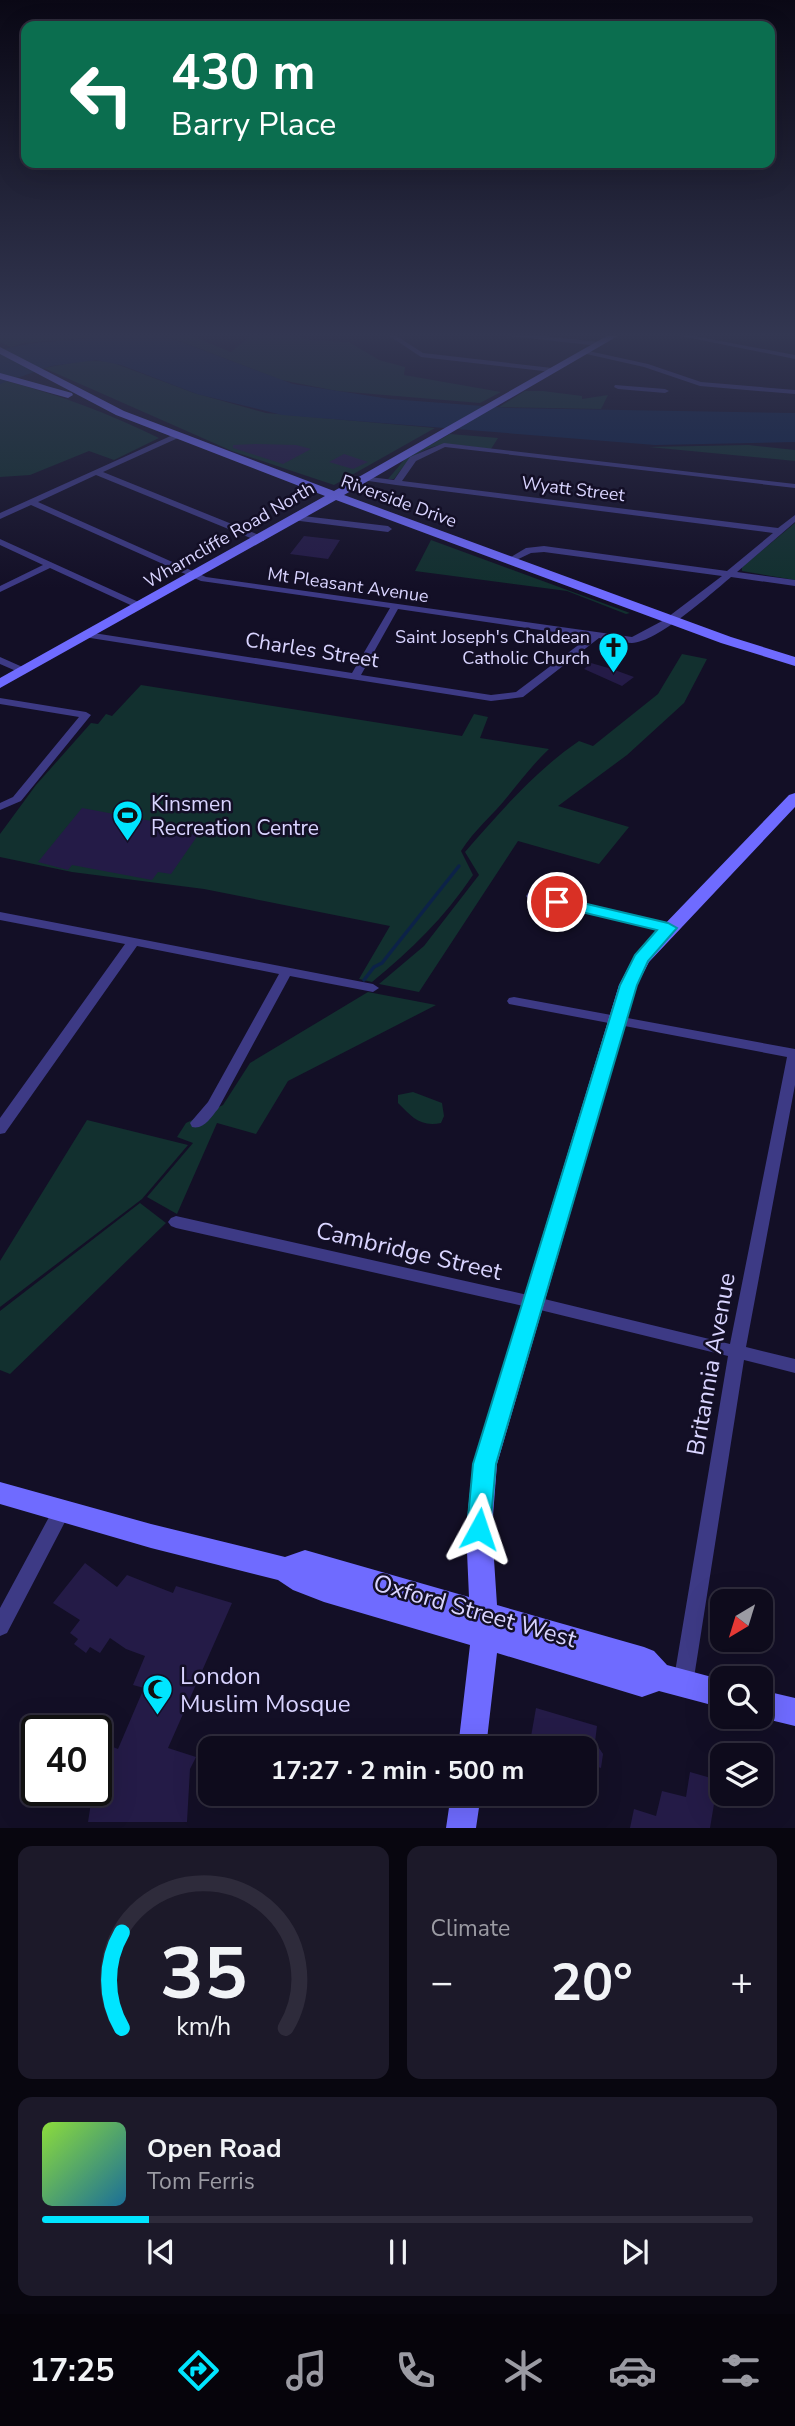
<!DOCTYPE html>
<html lang="en">
<head>
<meta charset="utf-8">
<style>
  body { margin:0; font-family:"Nunito Sans",sans-serif; background:#1c1929; color:#f1f3f6; height:100vh; display:flex; flex-direction:column; font-size:26px; white-space:nowrap }
  * { box-sizing:border-box; margin:0 }
  p { font-size:23px; color:#9b9ba3 }
  .icon { flex:none; width:38px; height:38px; fill:none; stroke:currentColor; stroke-width:2; stroke-linecap:round; stroke-linejoin:round }
  .map { position:relative; height:1828px; overflow:hidden }
  .drawer { display:flex; flex-direction:column; gap:18px; padding:18px; background:#08060f; flex:1 }
  .drawer>* { flex:none }
  .banner { position:absolute; left:21px; top:21px; width:754px; height:147px; border-radius:14px; box-shadow:0 7px 28px #0002,0 0 0 2px #2e2b3b; background:#0b6e4f; color:#fff; overflow:hidden }
  .needle { width:46px; rotate:218deg }
  .tools { position:absolute; left:710px; top:1589px; display:grid; gap:14px }
  .tools a { display:grid; place-items:center; width:63px; height:63px; border-radius:14px; background:#0e0b1c; box-shadow:0 7px 28px #0002,0 0 0 2px #2e2b3b; font-size:35px }
  .speed { position:absolute; left:21px; top:1715px; display:flex; gap:14px; font-size:35px; font-weight:700; text-align:center }
  .speed>* { display:grid; place-content:center; width:91px; height:91px; border-radius:50%; background:#0e0b1c; box-shadow:0 7px 28px #0002,0 0 0 2px #2e2b3b; line-height:1 }
  .speed .limit { border:4px solid #111; border-radius:10px; background:#fff; color:#111 }
  .pin { position:absolute; display:grid; place-items:center; width:60px; height:60px; color:#fff; margin:-30px; border:4px solid #fff; border-radius:50%; box-shadow:0 2px 7px #0007 }
  .me { position:absolute; width:77px; margin:-38px; rotate:5deg; stroke-linejoin:round; filter:drop-shadow(0 0 5px #0008) }
  .turn { display:flex; align-items:center; gap:24px; height:147px; padding:0 35px; font-size:32px }
  .turn .icon { width:91px; height:91px; stroke-width:2.5 }
  .turn b { display:block; font-size:49px; line-height:60px }
  .big { font-size:52px; font-weight:700; line-height:1.1 }
  .drawer .widget { flex:1; display:flex; flex-direction:column; justify-content:center; gap:10px; min-width:0; padding:0 24px; border-radius:14px; background:#1c1929 }
  .drawer .dial { align-items:center; gap:0 }
  .dial svg { height:182px; overflow:visible; fill:none; stroke:#2e2b3b; stroke-width:7; stroke-linecap:round; text-anchor:middle }
  .dial text { fill:#f1f3f6; stroke:none }
  .song { display:flex; align-items:center; gap:21px }
  .cover { width:84px; height:84px; border-radius:10px; background:linear-gradient(135deg,hsl(90 70% 55%),hsl(200 70% 35%)) }
  .played { height:7px; border-radius:4px; background:linear-gradient(90deg,#00e5ff 15%,#2e2b3b 15%) }
  .keys { display:flex; justify-content:space-around; direction:ltr }
  .heat { display:flex; justify-content:space-between; align-items:center; font-size:38px; direction:ltr }
  .drawer .tiles { flex:1; display:grid; gap:18px; grid-template-columns:1fr 1fr }
  .widget:last-child { grid-column:span 2 }
  .trip { position:absolute; left:198px; top:1736px; width:399px; height:70px; border-radius:14px; background:#0e0b1c; box-shadow:0 7px 28px #0002,0 0 0 2px #2e2b3b; font-weight:700; line-height:70px; text-align:center }
  .menu { display:flex; height:112px; justify-content:space-around; align-items:center; background:#06040b; color:#9b9ba3 }
  .menu .icon { width:49px; height:49px }
  .menu .on { color:#00e5ff }
  .menu b { font-size:32px; color:#f1f3f6 }
  .map>svg:first-child { display:block }
  .green { fill:#12302f }
  .water { fill:#0c2248 }
  .lines { fill:none; stroke-linecap:round; stroke-linejoin:round }
  .stream { stroke:#0c2248; stroke-width:3.5 }
  .building { fill:#241b47 }
  .street { fill:#3d3a85; fill-rule:evenodd }
  .secondary { fill:#6f6bff; fill-rule:evenodd }
  .route { fill:#00e5ff; stroke:#0095a6; stroke-width:2 }
  .labels { text-anchor:middle; dominant-baseline:central; stroke-width:5; stroke-linejoin:round; paint-order:stroke }
  .far-street-label { font-size:18px; fill:#d9d4ff; stroke:#130f26 }
  .far-poi-label { font-size:18px; fill:#d9d4ff; stroke:#130f26; text-anchor:end }
  .street-label { font-size:21px; fill:#d9d4ff; stroke:#130f26 }
  .poi-label { font-size:21px; fill:#d9d4ff; stroke:#130f26; text-anchor:start }
  .near-street-label { font-size:24px; fill:#d9d4ff; stroke:#130f26 }
  .near-poi-label { font-size:24px; fill:#d9d4ff; stroke:#130f26; text-anchor:start }
</style>
</head>
<body>
<div class="map">
<svg width="795" height="1828" viewBox="0 0 795 1828">
  <rect width="100%" height="100%" fill="#130f26"/>
  <!-- green -->
  <path class="green" d="M 0,333 L 107,333 L 98,337 L 23,343 L 11,347 L 0,342 Z
    M 159,333 L 184,333 L 231,352 L 253,333 L 284,333 L 311,340 L 349,342 L 379,360 L 405,367 L 404,375 L 501,392 L 480,403 L 337,391 L 281,380 Z
    M 88,360 L 111,362 L 194,393 L 266,413 L 435,428 L 334,485 L 232,451 L 44,368 Z
    M 6,381 C 60,395 110,414 159,438 L 114,460 L 89,451 L 30,475 L 0,477 L 0,384 Z
    M 543,391 L 582,396 L 582,399 L 608,395 L 601,409 L 499,407 L 525,391 Z
    M 450,434 L 498,438 L 491,449 C 444,443 424,437 394,479 L 388,479 L 405,459 Z
    M 748,445 L 795,450 L 795,461 L 649,447 Z
    M 795,523 L 795,580 L 742,571 L 742,567 Z
    M 431,540 L 630,613 L 626,614 L 567,591 L 415,571 Z
    M 682,654 L 707,659 L 684,703 L 627,755 L 558,806 L 629,827 L 599,864 L 518,841 L 419,992 L 379,984 L 424,946 L 479,875 L 465,852 C 500,812 535,771 579,741 L 593,746 L 658,694 Z
    M 141,685 L 462,736 L 474,714 L 488,717 L 480,738 L 549,749 C 533,764 522,779 508,796 C 493,815 474,830 461,851 L 473,875 C 445,917 411,950 372,982 L 359,979 L 390,926 L 204,889 L 72,872 L 0,857 L 0,834 L 36,785 L 91,723 L 98,724 L 106,714 L 112,716 Z
    M 368,992 L 436,1005 L 288,1081 L 256,1134 L 217,1123 L 177,1214 L 147,1197 L 193,1143 L 177,1137 L 186,1123 L 223,1105 L 250,1063 Z
    M 413,1092 L 442,1103 L 444,1116 L 441,1123 C 420,1127 412,1117 398,1103 L 398,1095 Z
    M 87,1120 L 188,1145 L 142,1199 L 0,1307 L 0,1261 Z
    M 140,1203 L 166,1223 L 10,1374 L 0,1370 L 0,1311 Z"/>
  <!-- water -->
  <path class="water" d="M 107,333 L 157,333 L 293,384 L 390,399 L 509,408 L 795,413 L 795,442 L 655,445 L 282,415 L 197,394 L 121,365 L 96,360 L 51,366 L 0,384 L 0,351 C 35,338 72,344 107,333 Z"/>
  <g class="lines">
    <!-- stream -->
    <path class="stream" d="M 364,980 L 374,967 L 382,963 L 459,866"/>
  </g>
  <!-- building -->
  <path class="building" d="M 256,444 L 296,445 L 311,449 L 283,464 L 233,448 L 233,445 Z
    M 344,454 L 368,462 L 353,469 L 329,462 Z
    M 304,536 L 340,540 L 328,559 L 290,554 Z
    M 591,663 L 612,669 L 634,677 L 622,686 L 584,669 Z
    M 82,808 L 189,828 L 185,833 L 198,835 L 171,874 L 158,872 L 152,880 L 72,865 L 68,870 L 38,862 Z
    M 85,1563 L 117,1587 L 127,1575 L 173,1593 L 176,1586 L 232,1603 L 168,1748 L 196,1757 L 190,1769 L 187,1822 L 88,1822 L 93,1790 L 96,1790 L 97,1767 L 108,1745 L 118,1749 L 144,1688 L 133,1685 L 145,1656 L 126,1649 L 110,1638 L 100,1653 L 90,1647 L 86,1653 L 74,1644 L 78,1639 L 70,1633 L 80,1620 L 53,1603 Z
    M 536,1708 L 597,1726 L 595,1742 L 603,1754 L 601,1768 L 595,1766 L 593,1776 L 584,1782 L 584,1748 L 529,1748 Z
    M 690,1772 L 718,1780 L 710,1828 L 630,1828 L 634,1809 L 656,1816 L 662,1791 L 686,1797 Z"/>
  <g class="lines">
    <!-- street -->
    <path class="street" d="M 385,333 L 392,333 L 423,353 L 552,368 L 556,370 L 552,372 L 421,357 Z
      M 498,333 L 516,333 L 599,342 L 602,344 L 599,346 L 501,335 Z
      M 666,333 L 678,333 L 795,355 L 795,359 Z
      M 584,350 L 648,364 L 701,382 L 795,390 L 795,394 L 700,386 L 644,367 L 582,353 L 582,351 Z
      M 615,385 L 665,389 L 669,391 L 665,393 L 618,389 L 614,387 Z
      M 175,434 L 178,434 L 178,438 L 103,472 L 264,537 L 264,541 L 258,541 L 96,475 L 38,502 L 206,577 L 632,637 L 664,620 L 722,576 L 544,552 L 531,553 L 510,563 L 506,560 L 526,548 L 544,546 L 727,571 L 773,533 L 396,485 L 362,480 L 358,478 L 362,476 L 394,480 L 410,457 L 444,443 L 795,484 L 795,488 L 445,447 L 416,461 L 402,481 L 778,528 L 795,515 L 795,522 L 737,572 L 795,580 L 795,586 L 731,577 C 711,594 657,642 632,643 C 621,643 610,640 599,638 L 523,697 L 491,701 L 84,637 L 84,633 L 87,632 L 352,673 L 390,608 L 201,581 L 31,505 L 0,519 L 0,513 ZM 398,609 L 589,637 L 516,692 L 491,695 L 361,675 Z
      M 295,515 L 388,526 L 392,529 L 388,532 L 292,520 L 292,516 Z
      M 0,539 L 143,604 L 145,606 L 143,608 L 137,608 L 50,568 L 0,592 L 0,586 L 43,565 L 0,545 Z
      M 0,657 L 27,669 L 28,671 L 23,674 L 0,664 Z
      M 0,698 L 86,712 L 91,715 L 21,801 L 0,810 L 0,803 L 13,797 L 79,717 L 0,704 Z
      M 532,892 L 669,924 L 675,928 L 669,932 L 528,899 L 526,896 L 528,893 Z
      M 0,912 L 373,984 L 379,988 L 373,992 L 290,976 L 218,1109 C 211,1117 204,1130 192,1127 L 190,1123 L 208,1102 L 279,974 L 137,946 L 5,1133 L 0,1134 L 0,1118 L 125,944 L 0,920 Z
      M 514,997 L 795,1049 L 795,1085 L 746,1347 L 795,1359 L 795,1373 L 744,1360 L 693,1684 L 690,1691 L 683,1694 L 676,1691 L 673,1684 L 728,1356 L 532,1308 L 176,1228 L 171,1226 L 168,1222 L 171,1218 L 176,1216 L 532,1296 L 730,1344 L 787,1057 L 509,1004 L 507,1001 L 509,998 Z
      M 61,1504 L 67,1506 L 70,1512 L 67,1518 L 7,1633 L 0,1636 L 0,1608 L 55,1506 Z"/>
    <!-- secondary -->
    <path class="secondary" d="M 612,333 L 623,333 L 344,495 L 731,637 L 795,657 L 795,666 L 721,643 L 336,500 L 0,688 L 0,678 L 325,496 L 116,415 L 0,354 L 0,347 L 124,411 L 334,491 Z
      M 0,373 L 72,393 L 73,395 L 68,398 L 0,379 Z
      M 795,793 L 795,807 L 649,962 L 637,985 L 497,1464 L 492,1529 L 497,1605 L 644,1647 L 654,1651 L 667,1665 L 723,1680 L 723,1708 L 659,1691 L 642,1697 L 497,1653 L 486,1748 L 458,1748 L 470,1645 L 324,1602 L 293,1590 L 278,1580 L 151,1548 L 0,1504 L 0,1482 L 151,1524 L 285,1557 L 305,1550 L 469,1597 L 466,1529 L 473,1464 L 619,985 L 635,955 L 789,795 Z
      M 761,1690 L 795,1698 L 795,1726 L 758,1717 L 761,1717 Z
      M 451,1794 L 481,1794 L 476,1828 L 446,1828 Z"/>
  </g>
  <!-- sky -->
  <linearGradient id="sky" x2="0" y2="1"><stop stop-color="#0a0815"/><stop offset="0.57" stop-color="#333752"/><stop offset="1" stop-color="#333752" stop-opacity="0"/></linearGradient>
  <rect width="795" height="588" fill="url(#sky)"/>
  <!-- route -->
  <path class="route" d="M 557,897 L 668,923 L 677,928 L 648,961 L 637,985 L 496,1464 L 490,1529 L 487,1537 L 479,1540 L 470,1537 L 467,1529 L 473,1464 L 620,985 L 635,955 L 657,930 L 552,905 L 552,898 Z"/>
  <!-- icons -->
  <defs>
    <symbol id="church-pin" viewBox="-11 -11 22 30"><path d="M0 17L-7.5 6A9.5 9.5 0 1 1 7.5 6Z" fill="#00e5ff" stroke="#130f26"/><path d="M-1.2-6h2.4v3.5h3.3v2.4h-3.3V6h-2.4V-.1h-3.3v-2.4h3.3Z" fill="#111"/></symbol>
    <symbol id="stadium-pin" viewBox="-11 -11 22 30"><path d="M0 17L-7.5 6A9.5 9.5 0 1 1 7.5 6Z" fill="#00e5ff" stroke="#130f26"/><path d="M0-5a6.5 5 0 1 0 0 10a6.5 5 0 1 0 0-10ZM-3.5-1.8h7v3.6h-7Z" fill="#111"/></symbol>
    <symbol id="mosque-pin" viewBox="-11 -11 22 30"><path d="M0 17L-7.5 6A9.5 9.5 0 1 1 7.5 6Z" fill="#00e5ff" stroke="#130f26"/><path d="M3.5-4.9A6 6 0 1 0 3.5 4.9A5 5 0 1 1 3.5-4.9Z" fill="#111"/></symbol>
  </defs>
  <g fill-rule="evenodd">
    <use href="#church-pin" x="596" y="630" width="35" height="47"/>
    <use href="#stadium-pin" x="110" y="798" width="35" height="47"/>
    <use href="#mosque-pin" x="140" y="1672" width="35" height="47"/>
  </g>
  <g class="labels">
    <!-- far-street labels -->
    <g class="far-street-label">
      <text transform="translate(573 489) rotate(7)">Wyatt Street</text>
      <text transform="translate(399 501) rotate(20)">Riverside Drive</text>
      <text transform="translate(229 535) rotate(-30)">Wharncliffe Road North</text>
      <text transform="translate(348 585) rotate(8)">Mt Pleasant Avenue</text>
    </g>
    <!-- far-poi labels -->
    <g class="far-poi-label">
      <text x="590" y="637">Saint Joseph's Chaldean<tspan x="590" dy="21">Catholic Church</tspan></text>
    </g>
    <!-- street labels -->
    <g class="street-label">
      <text transform="translate(312 650) rotate(9)">Charles Street</text>
    </g>
    <!-- poi labels -->
    <g class="poi-label">
      <text x="151" y="804">Kinsmen<tspan x="151" dy="24">Recreation Centre</tspan></text>
    </g>
    <!-- near-street labels -->
    <g class="near-street-label">
      <text transform="translate(409 1251) rotate(13)">Cambridge Street</text>
      <text transform="translate(711 1364) rotate(-80)">Britannia Avenue</text>
      <text transform="translate(475 1611) rotate(16)">Oxford Street West</text>
    </g>
    <!-- near-poi labels -->
    <g class="near-poi-label">
      <text x="180" y="1676">London<tspan x="180" dy="28">Muslim Mosque</tspan></text>
    </g>
  </g>
</svg>
<div class="tools">
<a><svg class="needle" viewBox="-14 -14 28 28"><path d="M0-13l5 13h-10z" fill="#e53935"/><path d="M0 13l5-13h-10z" fill="#9b9ba3"/></svg></a>
<a><svg class="icon" aria-label="search" viewBox="0 0 24 24"><circle cx="10" cy="10" r="6"/><path d="M15 15l6 6"/></svg></a>
<a><svg class="icon" aria-label="layers" viewBox="0 0 24 24"><path d="M12 4l9 5-9 5-9-5zM3 14l9 5 9-5"/></svg></a>
</div>
<div class="speed"><div class="limit">40</div></div>
<div class="pin" style="left:557px;top:902px;background:#d93025"><svg class="icon" aria-label="arrive" viewBox="0 0 24 24"><path d="M6 21V4h12l-3 4 3 4H6"/></svg></div>
<svg class="me" style="left:479px;top:1529px" viewBox="-20 -20 40 40"><path d="M0-17L14 15 0 8-14 15z" fill="#00e5ff" stroke="#fff" stroke-width="4"/></svg>
<div class="trip">17:27 · 2 min · 500 m</div>
<div class="banner">
<div class="turn"><svg class="icon" aria-label="left" viewBox="0 0 24 24"><path d="M17 20v-9H6M10 6l-5 5 5 5"/></svg><div><b>430 m</b>Barry Place</div></div>
</div>
</div>
<section class="drawer">
<div class="tiles">
<div class="widget dial"><svg viewBox="0 0 100 80">
<path d="M14 69A42 42 0 1 1 86 69"/>
<path d="M14 69A42 42 0 0 1 14 27" stroke="#00e5ff"/>
<text x="50" y="56" font-size="32" font-weight="700">35</text>
<text x="50" y="72" font-size="11">km/h</text>
</svg></div>
<div class="widget"><p>Climate</p>
<div class="heat"><a>−</a><b class="big">20°</b><a>+</a></div>
</div>
<div class="widget">
<div class="song"><i class="cover"></i><div><b>Open Road</b><p>Tom Ferris</p></div></div>
<div class="played"></div>
<div class="keys"><svg class="icon" aria-label="previous" viewBox="0 0 24 24"><path d="M18 5L8 12l10 7zM5 5v14"/></svg><svg class="icon" aria-label="pause" viewBox="0 0 24 24"><path d="M8 5v14M16 5v14"/></svg><svg class="icon" aria-label="next" viewBox="0 0 24 24"><path d="M6 5l10 7-10 7zM19 5v14"/></svg></div>
</div>
</div>
</section>
<nav class="menu">
<b>17:25</b>
<svg class="icon on" aria-label="directions" viewBox="0 0 24 24"><path d="M12 3l9 9-9 9-9-9zM9 14v-3h6M13 9l2 2-2 2"/></svg>
<svg class="icon" aria-label="music" viewBox="0 0 24 24"><path d="M9 18V5l10-2v13"/><circle cx="6" cy="18" r="3"/><circle cx="16" cy="16" r="3"/></svg>
<svg class="icon" aria-label="phone" viewBox="0 0 24 24"><path d="M5 4h4l2 5-3 2q2 4 5 5l2-3 5 2v4C11 20 4 13 5 4z"/></svg>
<svg class="icon" aria-label="climate" viewBox="0 0 24 24"><path d="M12 3v18M4 7l16 10M4 17L20 7"/></svg>
<svg class="icon" aria-label="car" viewBox="0 0 24 24"><path d="M5 17H2v-5l4-1 3-4h7l3 4 3 1v5h-3M9 17h6M6 11h13"/><circle cx="7" cy="17" r="2"/><circle cx="17" cy="17" r="2"/></svg>
<svg class="icon" aria-label="filters" viewBox="0 0 24 24"><path d="M4 7h16M4 17h16"/><circle cx="9" cy="7" r="2"/><circle cx="15" cy="17" r="2"/></svg>
</nav>
</body>
</html>
